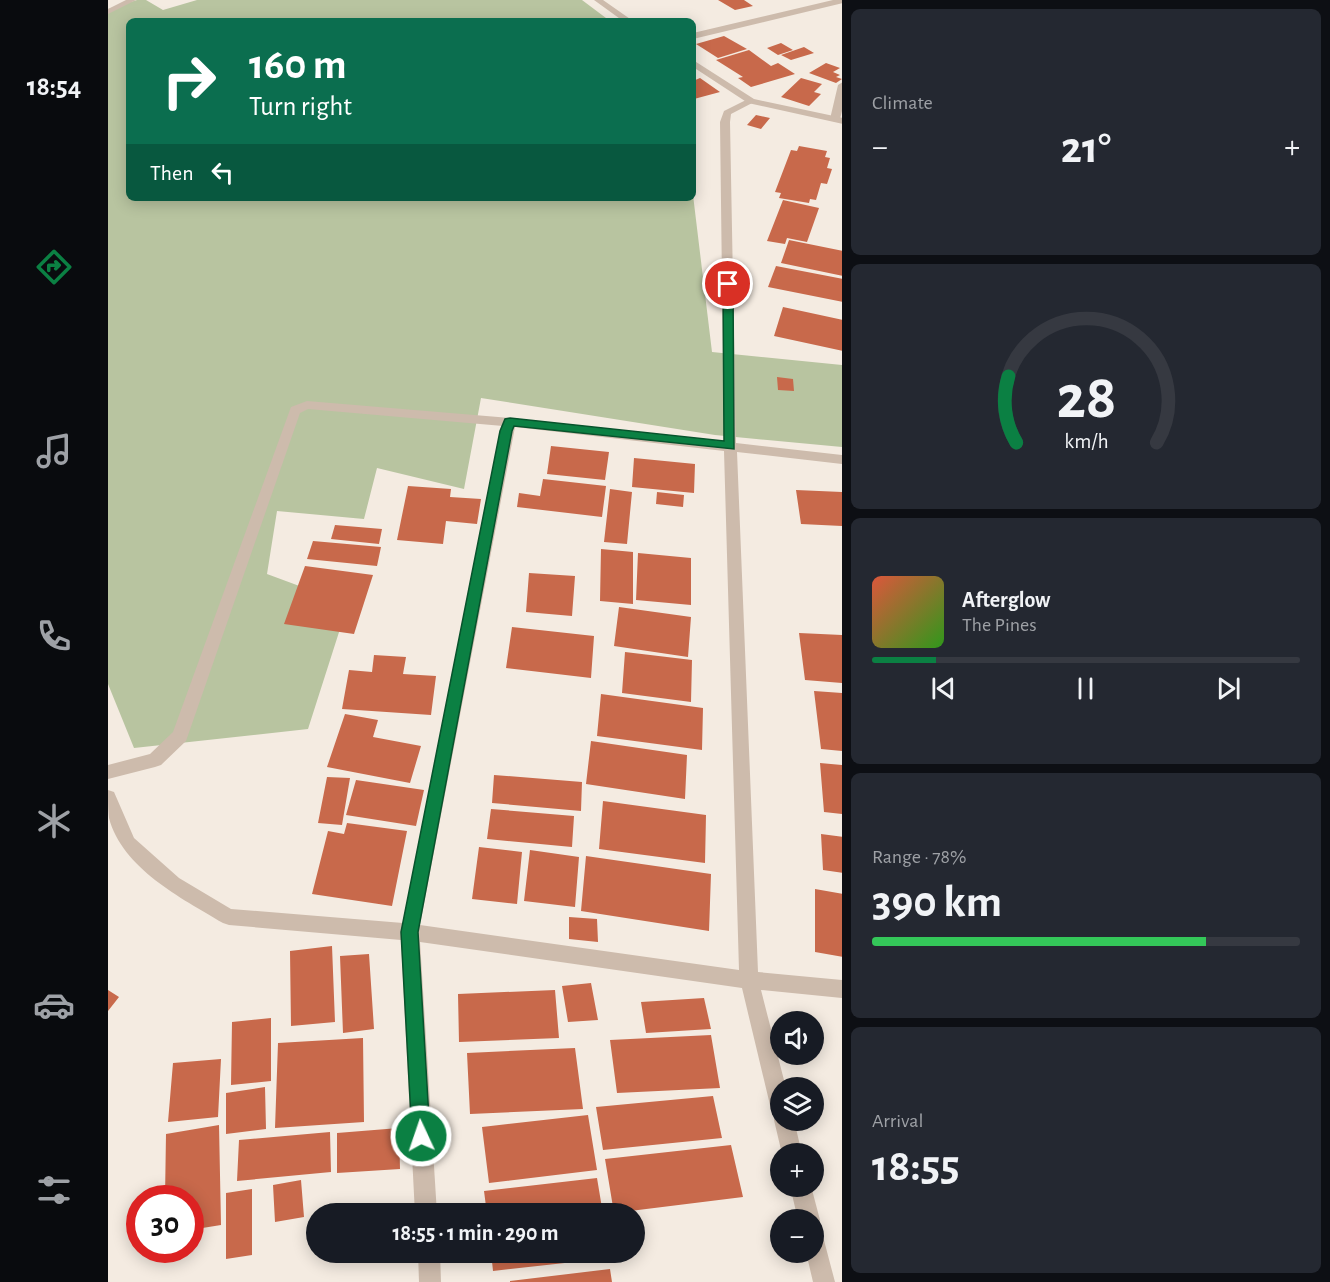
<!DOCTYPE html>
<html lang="en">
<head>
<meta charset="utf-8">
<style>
  body { margin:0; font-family:"Alegreya Sans",sans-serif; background:#242831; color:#f1f3f6; height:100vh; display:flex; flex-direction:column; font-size:22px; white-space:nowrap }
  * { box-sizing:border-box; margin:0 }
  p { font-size:20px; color:#9ea1a6 }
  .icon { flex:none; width:33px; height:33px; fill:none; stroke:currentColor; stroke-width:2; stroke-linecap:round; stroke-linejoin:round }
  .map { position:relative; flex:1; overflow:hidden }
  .drawer { display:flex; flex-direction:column; gap:9px; padding:9px; background:#0d0f14; width:488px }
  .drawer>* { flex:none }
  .guide { position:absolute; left:18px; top:18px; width:570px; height:183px; border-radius:9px; box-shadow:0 3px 15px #0003; background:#0b6e4f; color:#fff; overflow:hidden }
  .fabs { position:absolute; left:662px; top:1011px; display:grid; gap:12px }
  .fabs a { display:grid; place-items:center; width:54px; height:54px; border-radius:50%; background:#171b24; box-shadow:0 3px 15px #0003; font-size:30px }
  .speed { position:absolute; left:18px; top:1185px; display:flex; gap:12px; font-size:30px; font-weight:700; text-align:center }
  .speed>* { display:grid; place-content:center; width:78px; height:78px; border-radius:50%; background:#171b24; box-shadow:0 3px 15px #0003; line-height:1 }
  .speed .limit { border:9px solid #d22; background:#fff; color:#111 }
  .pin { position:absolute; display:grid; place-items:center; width:51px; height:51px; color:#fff; margin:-26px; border:3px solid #fff; border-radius:50%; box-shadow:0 2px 6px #0007 }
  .me { position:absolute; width:66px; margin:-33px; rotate:357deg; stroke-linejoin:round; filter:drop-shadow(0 0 4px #0008) }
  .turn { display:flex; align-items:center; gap:21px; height:126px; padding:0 24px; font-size:27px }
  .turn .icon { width:78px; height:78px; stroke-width:2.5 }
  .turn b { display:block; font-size:42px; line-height:51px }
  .then { display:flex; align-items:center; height:57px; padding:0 24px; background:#0003; gap:12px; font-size:22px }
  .big { font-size:45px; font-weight:700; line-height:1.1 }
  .drawer .widget { flex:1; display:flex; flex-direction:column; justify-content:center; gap:9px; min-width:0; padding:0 21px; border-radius:9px; background:#242831 }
  .drawer .dial { align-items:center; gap:0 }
  .dial svg { height:156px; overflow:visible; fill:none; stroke:#363941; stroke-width:7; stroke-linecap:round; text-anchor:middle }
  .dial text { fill:#f1f3f6; stroke:none }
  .song { display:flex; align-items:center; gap:18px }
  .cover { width:72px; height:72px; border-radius:9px; background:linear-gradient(135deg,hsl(10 70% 55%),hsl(110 70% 35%)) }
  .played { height:6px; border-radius:3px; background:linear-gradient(90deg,#0b8043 15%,#363941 15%) }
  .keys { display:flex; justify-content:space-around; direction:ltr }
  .heat { display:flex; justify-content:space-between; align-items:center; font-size:33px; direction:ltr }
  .charge { height:9px; border-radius:4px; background:linear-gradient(90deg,#34c759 78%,#363941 0) }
  .trip { position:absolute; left:198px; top:1203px; width:339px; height:60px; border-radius:30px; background:#171b24; box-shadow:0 3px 15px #0003; font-weight:700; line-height:60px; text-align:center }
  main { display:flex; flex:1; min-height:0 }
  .tabs { display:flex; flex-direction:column; width:108px; justify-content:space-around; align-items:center; background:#090b0e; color:#9ea1a6 }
  .tabs .icon { width:42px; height:42px }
  .tabs .active { color:#0b8043 }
  .tabs b { font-size:27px; color:#f1f3f6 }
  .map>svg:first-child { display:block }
  .green { fill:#b8c4a0 }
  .building { fill:#c8694b }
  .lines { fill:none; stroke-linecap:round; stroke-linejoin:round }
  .minor { fill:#cdbbac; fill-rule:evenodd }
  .tertiary { fill:#cdbbac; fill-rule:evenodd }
  .route { fill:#0b8043; stroke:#07532c; stroke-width:1.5 }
</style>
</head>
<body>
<main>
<nav class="tabs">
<b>18:54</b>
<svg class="icon active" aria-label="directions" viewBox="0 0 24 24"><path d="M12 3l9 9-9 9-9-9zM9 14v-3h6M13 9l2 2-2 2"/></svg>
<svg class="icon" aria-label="music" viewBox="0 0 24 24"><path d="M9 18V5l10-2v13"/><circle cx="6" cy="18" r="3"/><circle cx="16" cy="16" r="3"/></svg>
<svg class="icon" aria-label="phone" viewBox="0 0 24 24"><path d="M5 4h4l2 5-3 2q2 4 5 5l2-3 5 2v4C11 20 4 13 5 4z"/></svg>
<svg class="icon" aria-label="climate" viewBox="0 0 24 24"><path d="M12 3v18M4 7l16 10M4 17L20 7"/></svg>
<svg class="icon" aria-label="car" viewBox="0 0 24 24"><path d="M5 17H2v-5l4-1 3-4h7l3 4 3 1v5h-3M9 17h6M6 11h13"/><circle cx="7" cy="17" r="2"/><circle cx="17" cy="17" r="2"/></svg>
<svg class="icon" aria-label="filters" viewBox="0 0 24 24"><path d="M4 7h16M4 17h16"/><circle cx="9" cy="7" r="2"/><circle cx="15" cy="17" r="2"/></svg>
</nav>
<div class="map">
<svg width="735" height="1282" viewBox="0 0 735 1282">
  <rect width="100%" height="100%" fill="#f4ebe1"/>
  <!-- green -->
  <path class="green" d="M 29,0 L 38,0 L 55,10 L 89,0 L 474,0 L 502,21 L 21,21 L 21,198 L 585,198 L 585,195 L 604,352 L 734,365 L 734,447 L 607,435 L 373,398 L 356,489 L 269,468 L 256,519 L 169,511 L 159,574 L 240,604 L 200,729 L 26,748 L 0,684 L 0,9 Z"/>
  <!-- building -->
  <path class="building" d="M 610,0 L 636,0 L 645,6 L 627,10 Z
    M 616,36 L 639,49 L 610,58 L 588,44 Z
    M 673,43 L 685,50 L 670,55 L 659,48 Z
    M 696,47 L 706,53 L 683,60 L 673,55 Z
    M 641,50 L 663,66 L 670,63 L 687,74 L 643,87 L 630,78 L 635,77 L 608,60 Z
    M 718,63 L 732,68 L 725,72 L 732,75 L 728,77 L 734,79 L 728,83 L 701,73 Z
    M 592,78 L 612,92 L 586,99 L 585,81 Z
    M 693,78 L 714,84 L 706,92 L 713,94 L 701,106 L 673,97 Z
    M 648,115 L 662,118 L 653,129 L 639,125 Z
    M 691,146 L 719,151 L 717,157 L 722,158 L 719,168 L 724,169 L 719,184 L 713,183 L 708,200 L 702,199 L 701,203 L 671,198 L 673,193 L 667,192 L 683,150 L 689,151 Z
    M 675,200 L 711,208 L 699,242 L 679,238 L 677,244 L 659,241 Z
    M 681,240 L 735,251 L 735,276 L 673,263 Z
    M 668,266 L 735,279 L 735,302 L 660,287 Z
    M 675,307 L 735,320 L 735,351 L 666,336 Z
    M 669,377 L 685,379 L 686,391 L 670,390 Z
    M 443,446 L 501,452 L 497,480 L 439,474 Z
    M 526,458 L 587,464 L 586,493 L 524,487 Z
    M 435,479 L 498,486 L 494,517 L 409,507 L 411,493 L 432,496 Z
    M 300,486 L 343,489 L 342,497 L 373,499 L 369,524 L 338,521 L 335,544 L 289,540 Z
    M 502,489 L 524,492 L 519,544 L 496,542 Z
    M 688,490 L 735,492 L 735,526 L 693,524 Z
    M 549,492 L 576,495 L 575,507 L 548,504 Z
    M 227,525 L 274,529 L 271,544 L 223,539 Z
    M 205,541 L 273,547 L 269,566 L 199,559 Z
    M 493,549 L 525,552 L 525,604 L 492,601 Z
    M 530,553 L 583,558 L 583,605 L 528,600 Z
    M 197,566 L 265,575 L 246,634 L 176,624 Z
    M 421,573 L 467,576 L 464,616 L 418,612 Z
    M 511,607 L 583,617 L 580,657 L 506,646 Z
    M 404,627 L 486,636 L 483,678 L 398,668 Z
    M 691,633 L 735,635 L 735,683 L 697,680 Z
    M 517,652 L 584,660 L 583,702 L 514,693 Z
    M 266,655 L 298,657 L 295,674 L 328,676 L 323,715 L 234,709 L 241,670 L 264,672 Z
    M 706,691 L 735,693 L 735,751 L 713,749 Z
    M 493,694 L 595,708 L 594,750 L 489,736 Z
    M 237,714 L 270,720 L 265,737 L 313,746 L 302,783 L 219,767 Z
    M 483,741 L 579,755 L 577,799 L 478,784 Z
    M 712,763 L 735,765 L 735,814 L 716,812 Z
    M 386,775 L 474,782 L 473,811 L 384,803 Z
    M 219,777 L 242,778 L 234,825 L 210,823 Z
    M 248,780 L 316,790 L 308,826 L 238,815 Z
    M 495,801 L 598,815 L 597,863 L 491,849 Z
    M 383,809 L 466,816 L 464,847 L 379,839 Z
    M 239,823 L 299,831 L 284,906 L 204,894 L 220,831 L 236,834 Z
    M 713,834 L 735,837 L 735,873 L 715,870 Z
    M 371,847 L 414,852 L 409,904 L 364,899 Z
    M 422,850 L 471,857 L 467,907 L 416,901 Z
    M 478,856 L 603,874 L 601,931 L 473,911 Z
    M 707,889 L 735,894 L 735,957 L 707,952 Z
    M 461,917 L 489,919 L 490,942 L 461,939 Z
    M 224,946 L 227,1022 L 183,1026 L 182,951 Z
    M 261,954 L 266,1029 L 235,1033 L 232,956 Z
    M 483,983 L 490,1020 L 460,1022 L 454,986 Z
    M 0,990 L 11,997 L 0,1011 Z
    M 447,990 L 451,1038 L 351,1042 L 350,994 Z
    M 596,998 L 603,1029 L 538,1033 L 533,1002 Z
    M 163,1018 L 163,1081 L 123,1085 L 124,1022 Z
    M 603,1035 L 612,1088 L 509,1093 L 502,1040 Z
    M 255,1038 L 256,1122 L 167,1128 L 170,1043 Z
    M 467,1048 L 475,1109 L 362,1114 L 359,1053 Z
    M 113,1059 L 110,1117 L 60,1122 L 65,1063 Z
    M 157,1087 L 158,1129 L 118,1134 L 118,1093 Z
    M 605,1096 L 614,1138 L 495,1150 L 488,1107 Z
    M 480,1115 L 489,1170 L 381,1183 L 374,1127 Z
    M 111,1125 L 113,1225 L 82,1230 L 82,1198 L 57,1198 L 58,1134 Z
    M 291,1128 L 292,1169 L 229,1173 L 229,1133 Z
    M 222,1132 L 223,1172 L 129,1181 L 131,1140 Z
    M 623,1145 L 635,1197 L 506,1213 L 497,1159 Z
    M 489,1178 L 495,1214 L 379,1214 L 376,1191 Z
    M 193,1180 L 196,1217 L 167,1222 L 165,1185 Z
    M 144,1189 L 144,1255 L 118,1259 L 118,1193 Z
    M 383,1252 L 501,1252 L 502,1258 L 385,1271 Z
    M 502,1269 L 504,1282 L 402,1282 L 402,1281 Z"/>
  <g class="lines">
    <!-- minor -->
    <path class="minor" d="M 18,0 L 28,0 L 0,14 L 0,9 Z
      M 725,0 L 735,0 L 735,3 L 585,39 L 585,33 Z
      M 735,82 L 735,107 L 732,119 L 727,122 L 722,119 L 730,85 Z
      M 640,99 L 648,101 L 623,114 L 622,122 L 628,443 L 735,455 L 735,464 L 629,452 L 650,972 L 735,980 L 735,998 L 653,990 L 678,1088 L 672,1088 L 672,1120 L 686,1120 L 694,1154 L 674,1154 L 666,1120 L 669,1114 L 665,1112 L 662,1105 L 634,988 L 312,942 L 329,1214 L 307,1214 L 293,940 L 121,925 L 115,923 C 73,898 14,868 1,818 C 0,809 0,798 0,790 L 6,792 L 26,838 L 71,878 L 123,909 L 295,923 L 395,426 L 200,409 L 192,413 L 78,741 L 53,765 L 47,767 L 0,779 L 0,765 L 42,754 L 65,732 L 183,407 L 199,401 L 402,418 L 616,442 L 612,122 L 616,111 ZM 407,427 L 616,451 L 631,970 L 312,925 Z
      M 682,1186 L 703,1186 L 712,1220 L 708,1228 L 713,1229 L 727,1282 L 705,1282 L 698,1252 L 705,1252 L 705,1220 L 690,1220 Z
      M 310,1252 L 332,1252 L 333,1282 L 311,1282 Z"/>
    <!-- tertiary -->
    <path class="tertiary" d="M 486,0 L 495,0 L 525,21 L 515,21 Z
      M 585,60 L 646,99 L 735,118 L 735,124 L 640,103 L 585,67 Z"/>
  </g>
  <!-- route -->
  <path class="route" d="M 620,281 L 625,284 L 626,449 L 406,426 L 404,431 L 310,932 L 322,1136 L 320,1143 L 313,1146 L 307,1143 L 304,1136 L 293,932 L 392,431 L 397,419 L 402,418 L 616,441 L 615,284 Z"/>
</svg>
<div class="fabs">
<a><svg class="icon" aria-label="sound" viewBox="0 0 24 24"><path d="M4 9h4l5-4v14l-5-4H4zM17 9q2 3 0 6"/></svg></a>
<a><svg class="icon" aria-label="layers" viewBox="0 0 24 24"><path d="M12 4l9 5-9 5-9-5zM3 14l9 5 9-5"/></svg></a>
<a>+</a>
<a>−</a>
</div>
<div class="speed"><div class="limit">30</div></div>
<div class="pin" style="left:620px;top:284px;background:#d93025"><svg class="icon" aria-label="arrive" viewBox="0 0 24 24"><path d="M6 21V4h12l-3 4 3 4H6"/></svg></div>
<svg class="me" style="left:313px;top:1136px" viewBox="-20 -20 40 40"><circle r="17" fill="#0b8043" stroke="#fff" stroke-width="3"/><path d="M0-11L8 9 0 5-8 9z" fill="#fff"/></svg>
<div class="trip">18:55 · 1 min · 290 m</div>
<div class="guide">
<div class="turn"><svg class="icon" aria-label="right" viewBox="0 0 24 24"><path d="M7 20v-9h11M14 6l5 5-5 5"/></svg><div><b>160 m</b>Turn right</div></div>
<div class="then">Then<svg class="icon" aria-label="left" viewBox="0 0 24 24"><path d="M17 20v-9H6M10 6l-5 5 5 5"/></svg></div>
</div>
</div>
<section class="drawer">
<div class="widget"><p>Climate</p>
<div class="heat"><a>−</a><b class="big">21°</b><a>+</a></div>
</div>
<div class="widget dial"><svg viewBox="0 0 100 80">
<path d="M14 69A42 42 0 1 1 86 69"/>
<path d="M14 69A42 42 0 0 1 10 35" stroke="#0b8043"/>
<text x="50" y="56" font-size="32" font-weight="700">28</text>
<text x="50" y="72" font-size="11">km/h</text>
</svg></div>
<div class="widget">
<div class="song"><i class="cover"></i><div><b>Afterglow</b><p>The Pines</p></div></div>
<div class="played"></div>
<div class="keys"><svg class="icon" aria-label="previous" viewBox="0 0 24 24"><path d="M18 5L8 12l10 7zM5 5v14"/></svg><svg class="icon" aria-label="pause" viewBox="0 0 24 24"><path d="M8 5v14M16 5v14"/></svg><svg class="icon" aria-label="next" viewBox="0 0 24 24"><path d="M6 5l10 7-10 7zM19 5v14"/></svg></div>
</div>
<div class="widget"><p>Range · 78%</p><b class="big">390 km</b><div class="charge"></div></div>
<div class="widget"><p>Arrival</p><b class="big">18:55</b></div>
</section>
</main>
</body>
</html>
